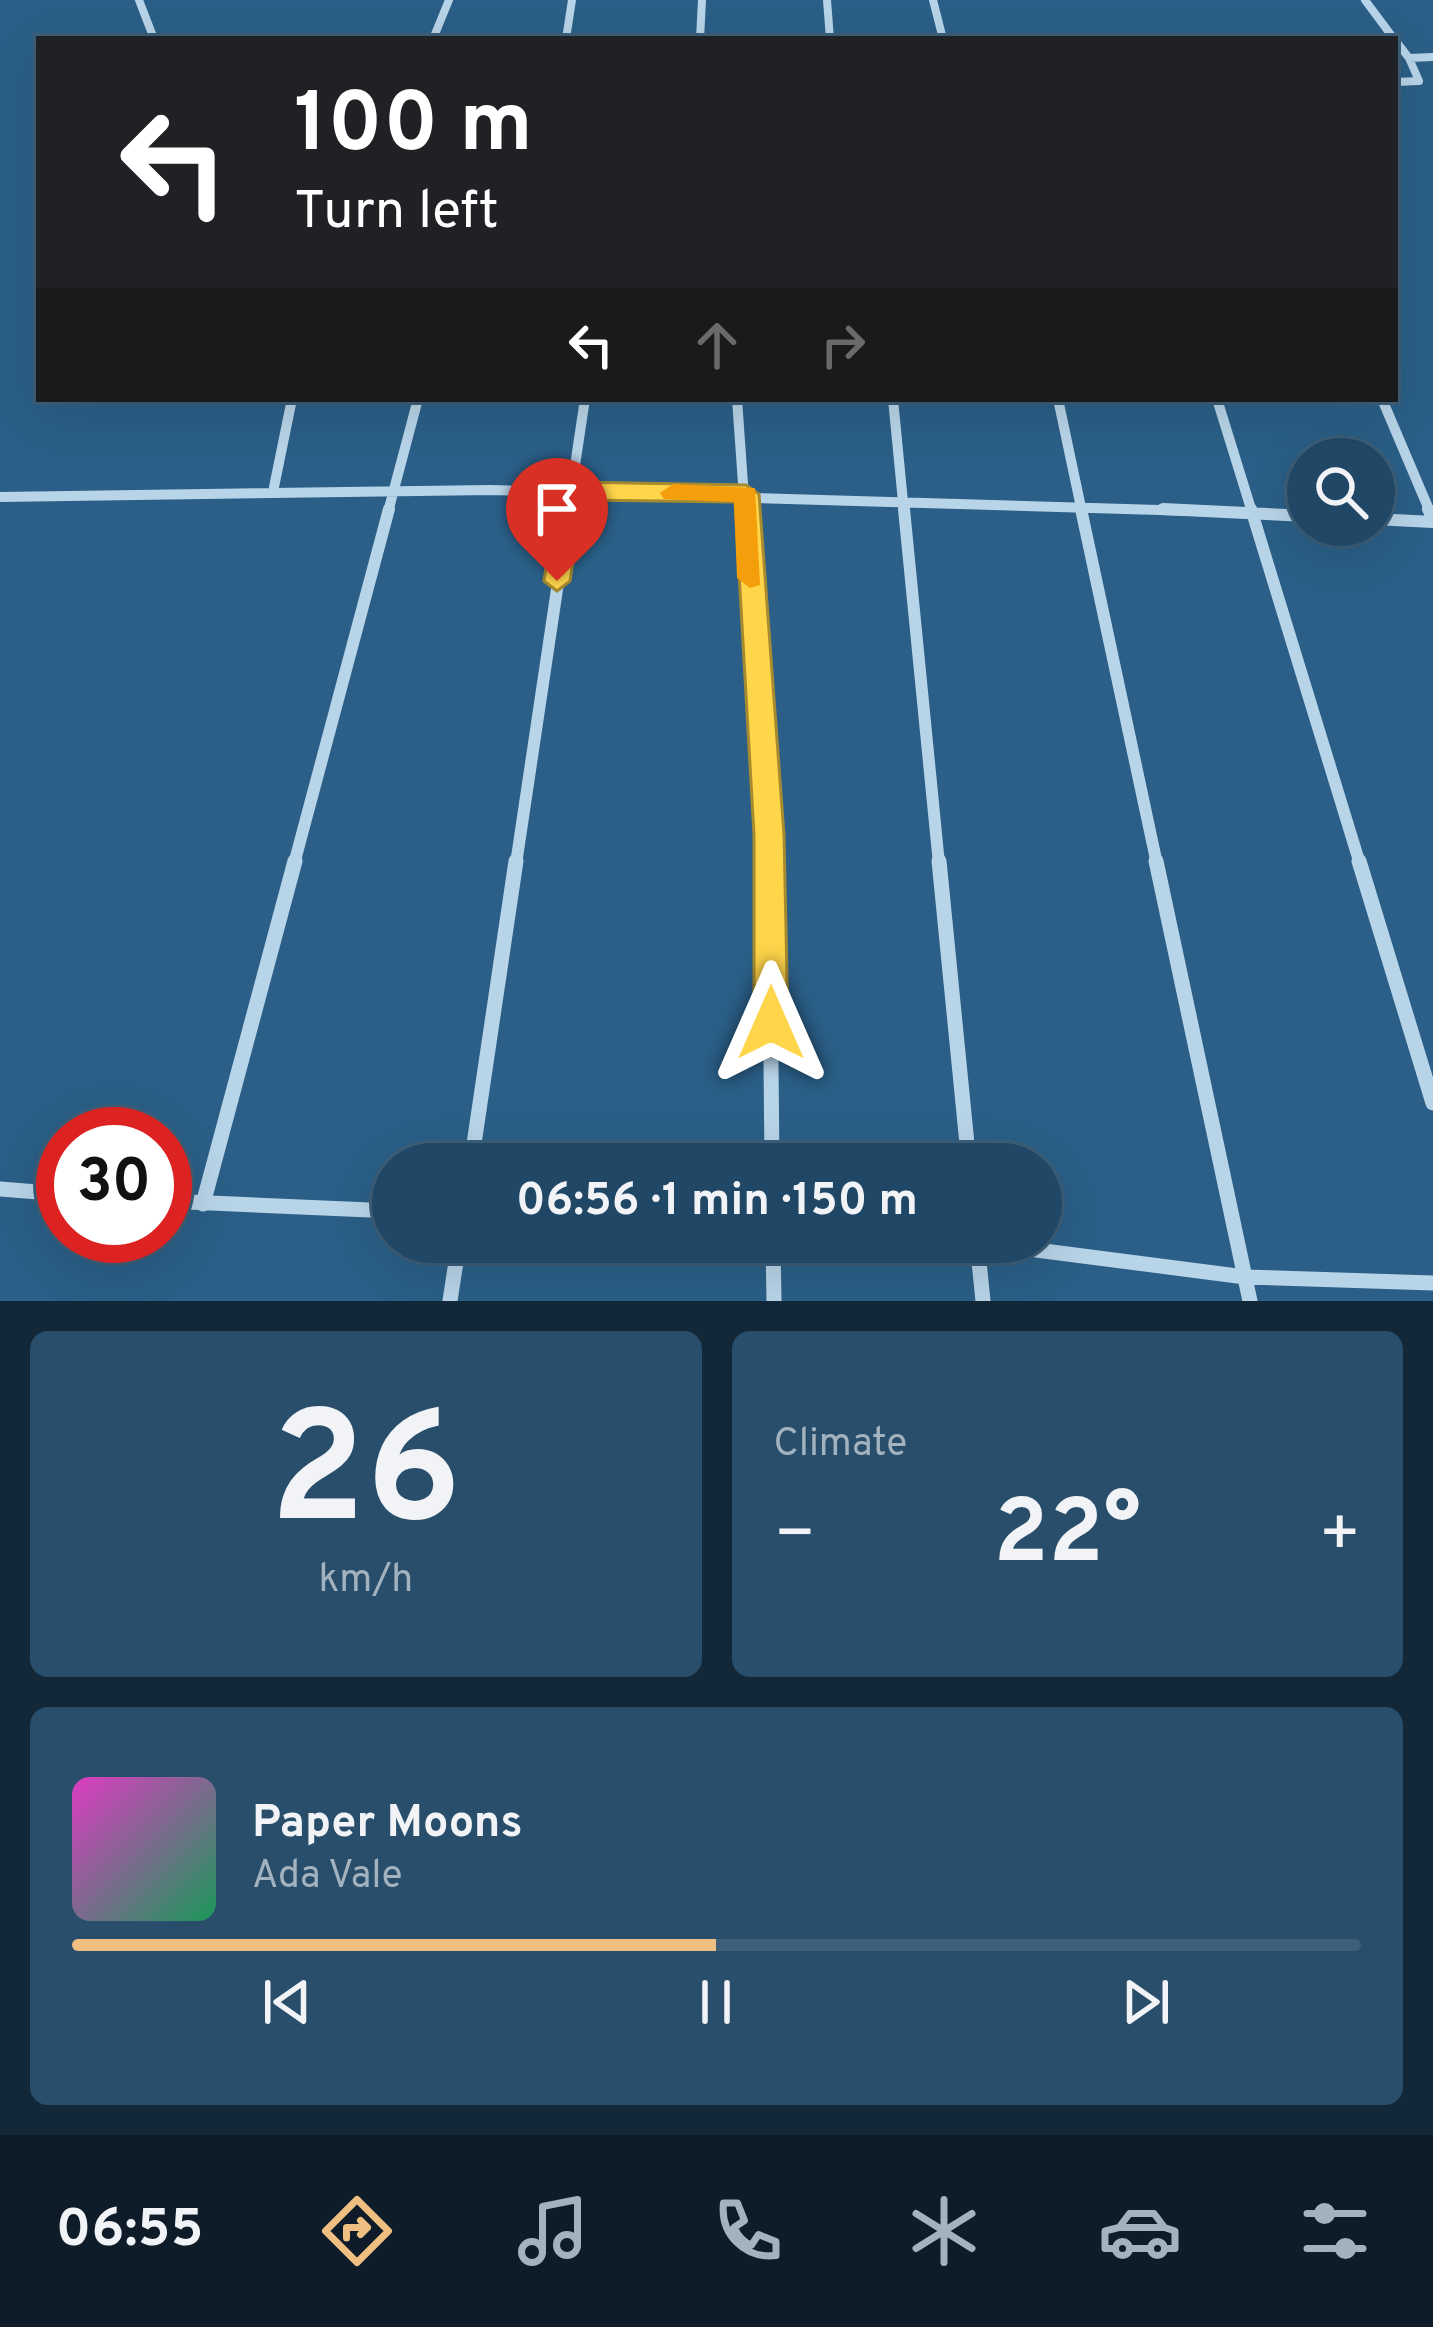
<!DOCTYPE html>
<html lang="en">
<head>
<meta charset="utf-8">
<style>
  body { margin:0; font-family:Overpass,sans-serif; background:#284e6b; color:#f1f3f6; height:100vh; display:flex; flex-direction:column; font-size:45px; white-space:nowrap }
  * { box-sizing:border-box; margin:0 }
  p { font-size:39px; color:#a2b2bf }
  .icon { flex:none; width:66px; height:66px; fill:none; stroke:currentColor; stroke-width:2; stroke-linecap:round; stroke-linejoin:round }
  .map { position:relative; height:1301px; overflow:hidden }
  .panel { display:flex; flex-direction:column; gap:30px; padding:30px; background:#122738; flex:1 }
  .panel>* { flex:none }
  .top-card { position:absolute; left:36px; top:36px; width:1362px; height:366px; border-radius:0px; box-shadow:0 12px 48px #0002,0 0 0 3px #3d5f79; background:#202124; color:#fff; overflow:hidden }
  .buttons { position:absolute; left:1287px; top:438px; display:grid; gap:24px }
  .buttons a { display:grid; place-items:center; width:108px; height:108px; border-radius:50%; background:#204765; box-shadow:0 12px 48px #0002,0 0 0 3px #3d5f79; font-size:60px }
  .speed { position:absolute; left:36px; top:1107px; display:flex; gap:24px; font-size:60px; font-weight:700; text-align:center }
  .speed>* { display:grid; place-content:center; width:156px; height:156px; border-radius:50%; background:#204765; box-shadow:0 12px 48px #0002,0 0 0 3px #3d5f79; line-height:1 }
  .speed .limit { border:18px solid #d22; background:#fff; color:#111 }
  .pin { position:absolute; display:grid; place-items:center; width:102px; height:102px; color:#fff; margin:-123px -51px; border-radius:50% 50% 50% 0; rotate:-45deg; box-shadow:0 0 12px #0007 }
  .pin .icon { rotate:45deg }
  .me { position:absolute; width:132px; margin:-66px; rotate:0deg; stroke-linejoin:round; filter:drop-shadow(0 0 9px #0008) }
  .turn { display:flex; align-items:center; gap:42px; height:252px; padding:0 60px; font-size:54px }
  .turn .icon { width:156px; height:156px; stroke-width:2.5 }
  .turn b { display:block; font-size:84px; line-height:102px }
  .lanes { display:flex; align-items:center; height:114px; padding:0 60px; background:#0003; justify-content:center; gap:60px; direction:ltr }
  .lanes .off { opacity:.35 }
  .big { font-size:90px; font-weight:700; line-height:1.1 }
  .panel .widget { flex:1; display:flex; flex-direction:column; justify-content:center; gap:18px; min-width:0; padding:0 42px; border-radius:18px; background:#284e6b }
  .panel .dial { align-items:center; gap:0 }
  .dial b { font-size:156px; line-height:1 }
  .song { display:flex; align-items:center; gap:36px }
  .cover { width:144px; height:144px; border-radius:18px; background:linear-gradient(135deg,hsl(310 70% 55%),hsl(150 70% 35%)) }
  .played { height:12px; border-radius:6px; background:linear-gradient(90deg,#eebf80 50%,#3d5f79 50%) }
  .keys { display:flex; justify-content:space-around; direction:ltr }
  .heat { display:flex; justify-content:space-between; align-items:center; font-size:66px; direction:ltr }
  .panel .tiles { flex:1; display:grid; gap:30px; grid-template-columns:1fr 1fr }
  .widget:last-child { grid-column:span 2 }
  .trip { position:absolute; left:372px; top:1143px; width:690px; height:120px; border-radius:60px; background:#204765; box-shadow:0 12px 48px #0002,0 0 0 3px #3d5f79; font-weight:700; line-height:120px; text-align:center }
  .tabs { display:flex; height:192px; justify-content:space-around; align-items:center; background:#0d1c28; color:#a2b2bf }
  .tabs .icon { width:84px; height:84px }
  .tabs .current { color:#eebf80 }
  .tabs b { font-size:54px; color:#f1f3f6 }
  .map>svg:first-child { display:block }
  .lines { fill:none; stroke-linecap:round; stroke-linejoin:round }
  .street-far3 { stroke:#b8d4e8; stroke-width:8 }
  .street-far2 { stroke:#b8d4e8; stroke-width:10 }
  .street-far1 { stroke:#b8d4e8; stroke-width:12 }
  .street { stroke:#b8d4e8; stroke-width:15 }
  .route { fill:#ffd54a; stroke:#a68a30; stroke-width:3 }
  .slow { fill:#f59e0b }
</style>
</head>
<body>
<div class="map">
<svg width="1433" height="1301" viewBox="0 0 1433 1301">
  <rect width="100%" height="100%" fill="#2b5f87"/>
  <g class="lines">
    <!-- street-far3 -->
    <path class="street-far3" d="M 139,0 L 154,39
      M 827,0 L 830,39
      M 933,0 L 943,39
      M 1365,0 L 1394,39
      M 433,39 L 449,0
      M 566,39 L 572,0
      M 700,39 L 702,0
      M 1395,40 L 1409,58 L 1433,57
      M 1395,82 L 1419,81 L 1409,58"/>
    <!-- street-far2 -->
    <path class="street-far2" d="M 737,399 L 745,512
      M 893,399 L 904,512
      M 1058,399 L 1082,512
      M 1217,399 L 1252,512
      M 1382,399 L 1430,512
      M 274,487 L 292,399
      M 0,497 L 490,490 L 1226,512
      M 388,512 L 418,399
      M 568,512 L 585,399"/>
    <!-- street-far1 -->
    <path class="street-far1" d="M 745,509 L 769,864
      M 904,509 L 939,864
      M 1081,509 L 1157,864
      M 1163,509 L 1308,516
      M 1251,509 L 1360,864
      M 1428,509 L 1433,520
      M 1374,519 L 1433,522
      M 294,864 L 389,509
      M 516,864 L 569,509"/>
    <!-- street -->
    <path class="street" d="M 769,861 L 772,1164
      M 939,861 L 969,1164
      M 1156,861 L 1250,1301
      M 1359,861 L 1433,1103
      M 471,1164 L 516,861
      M 0,1189 L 63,1194
      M 165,1201 L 393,1211
      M 203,1204 L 295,861
      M 773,1242 L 774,1301
      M 975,1242 L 1245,1277 L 1433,1283
      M 977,1242 L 983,1301
      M 450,1301 L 459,1242"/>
  </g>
  <!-- route -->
  <path class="route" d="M 571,482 L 746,485 L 759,494 L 784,835 L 788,1023 L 783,1035 L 771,1040 L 759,1035 L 754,1023 L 754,835 L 735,502 L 582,500 L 570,581 L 557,591 L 544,581 L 558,491 Z"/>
  <!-- slow -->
  <path class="slow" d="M 673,484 L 755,488 L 760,585 L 750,588 L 737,578 L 734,502 L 664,499 L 660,493 Z"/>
</svg>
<div class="buttons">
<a><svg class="icon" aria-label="search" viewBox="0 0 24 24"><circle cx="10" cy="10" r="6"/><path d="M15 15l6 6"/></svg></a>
</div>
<div class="speed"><div class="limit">30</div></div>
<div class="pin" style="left:557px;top:581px;background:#d93025"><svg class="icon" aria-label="arrive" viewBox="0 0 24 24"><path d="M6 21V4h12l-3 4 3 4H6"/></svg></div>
<svg class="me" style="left:771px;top:1023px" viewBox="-20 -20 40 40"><path d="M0-17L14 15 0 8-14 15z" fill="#ffd54a" stroke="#fff" stroke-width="4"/></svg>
<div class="trip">06:56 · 1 min · 150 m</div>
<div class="top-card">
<div class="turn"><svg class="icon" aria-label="left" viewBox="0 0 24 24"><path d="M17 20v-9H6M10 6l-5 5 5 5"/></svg><div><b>100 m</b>Turn left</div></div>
<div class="lanes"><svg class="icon" aria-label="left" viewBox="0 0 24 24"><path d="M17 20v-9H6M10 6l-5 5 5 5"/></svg><svg class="icon off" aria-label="ahead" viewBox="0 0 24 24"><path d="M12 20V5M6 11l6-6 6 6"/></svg><svg class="icon off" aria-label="right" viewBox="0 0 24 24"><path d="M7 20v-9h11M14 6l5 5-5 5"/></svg></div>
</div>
</div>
<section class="panel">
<div class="tiles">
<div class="widget dial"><b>26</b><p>km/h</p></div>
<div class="widget"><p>Climate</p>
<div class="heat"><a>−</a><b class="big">22°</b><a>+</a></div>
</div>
<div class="widget">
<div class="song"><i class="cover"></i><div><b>Paper Moons</b><p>Ada Vale</p></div></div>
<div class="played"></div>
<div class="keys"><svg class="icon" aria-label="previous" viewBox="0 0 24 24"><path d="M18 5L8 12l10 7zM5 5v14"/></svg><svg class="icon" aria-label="pause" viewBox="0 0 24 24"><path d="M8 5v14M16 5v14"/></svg><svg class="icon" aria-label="next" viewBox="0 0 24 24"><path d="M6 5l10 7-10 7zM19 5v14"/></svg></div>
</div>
</div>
</section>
<nav class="tabs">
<b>06:55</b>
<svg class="icon current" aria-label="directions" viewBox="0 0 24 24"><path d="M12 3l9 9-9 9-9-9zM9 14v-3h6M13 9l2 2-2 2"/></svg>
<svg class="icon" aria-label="music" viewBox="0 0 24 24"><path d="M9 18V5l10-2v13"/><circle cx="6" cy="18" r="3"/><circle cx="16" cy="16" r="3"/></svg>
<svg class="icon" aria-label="phone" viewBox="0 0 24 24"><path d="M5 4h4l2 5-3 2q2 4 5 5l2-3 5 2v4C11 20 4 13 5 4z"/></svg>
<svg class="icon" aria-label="climate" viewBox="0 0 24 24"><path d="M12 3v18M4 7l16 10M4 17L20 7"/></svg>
<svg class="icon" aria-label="car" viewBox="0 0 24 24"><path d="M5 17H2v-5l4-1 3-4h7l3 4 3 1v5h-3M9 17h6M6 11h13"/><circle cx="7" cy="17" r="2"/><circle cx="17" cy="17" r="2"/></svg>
<svg class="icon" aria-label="filters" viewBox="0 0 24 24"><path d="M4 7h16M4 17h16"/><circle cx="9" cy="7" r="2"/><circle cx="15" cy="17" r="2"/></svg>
</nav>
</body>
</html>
